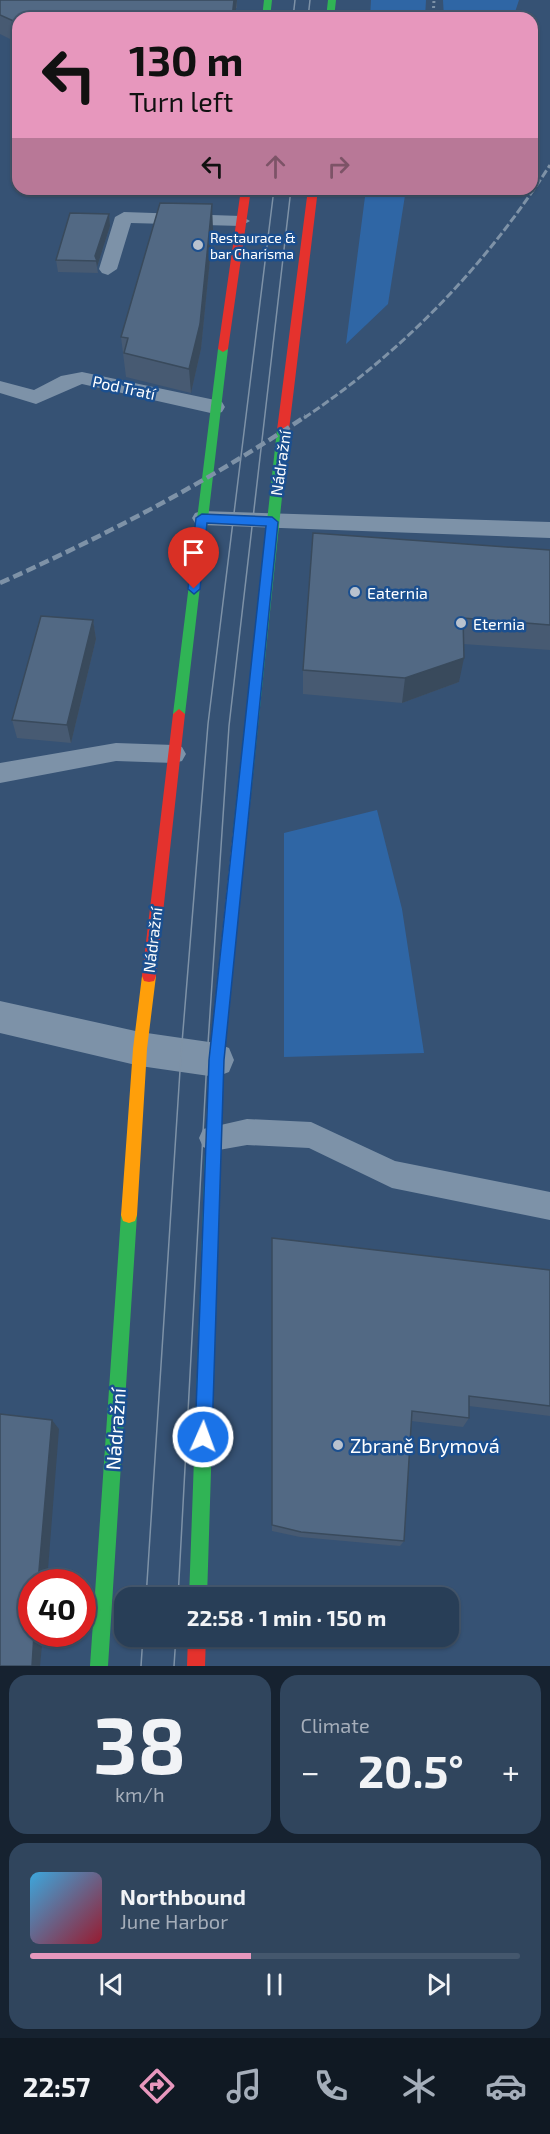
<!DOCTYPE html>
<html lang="en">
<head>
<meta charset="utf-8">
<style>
  body { margin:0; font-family:"Exo 2",sans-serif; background:#30455d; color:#f1f3f6; height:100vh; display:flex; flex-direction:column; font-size:22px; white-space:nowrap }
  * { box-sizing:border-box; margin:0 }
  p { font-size:20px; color:#a5aeba }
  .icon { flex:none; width:33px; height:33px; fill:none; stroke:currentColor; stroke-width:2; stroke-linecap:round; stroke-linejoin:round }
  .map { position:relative; height:1666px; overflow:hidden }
  .side { display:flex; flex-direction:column; gap:9px; padding:9px; background:#162230; flex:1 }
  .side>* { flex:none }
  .top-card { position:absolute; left:12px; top:12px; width:526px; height:183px; border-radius:18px; box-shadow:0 2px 4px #0004,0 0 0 2px #44576d; background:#e797bd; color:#111; overflow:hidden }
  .speed { position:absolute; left:18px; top:1569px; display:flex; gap:12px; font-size:30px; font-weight:700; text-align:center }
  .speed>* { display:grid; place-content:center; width:78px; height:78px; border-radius:50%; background:#283e57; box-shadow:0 2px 4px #0004,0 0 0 2px #44576d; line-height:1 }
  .speed .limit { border:9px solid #d22; background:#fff; color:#111 }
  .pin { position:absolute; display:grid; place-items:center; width:51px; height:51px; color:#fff; margin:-62px -26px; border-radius:50% 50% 50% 0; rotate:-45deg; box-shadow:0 0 6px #0007 }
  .pin .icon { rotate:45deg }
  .me { position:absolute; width:66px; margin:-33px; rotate:2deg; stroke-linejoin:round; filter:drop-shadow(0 0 4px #0008) }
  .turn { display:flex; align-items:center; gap:21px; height:126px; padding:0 18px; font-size:27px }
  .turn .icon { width:78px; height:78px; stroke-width:2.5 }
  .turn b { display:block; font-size:42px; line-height:51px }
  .lanes { display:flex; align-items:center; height:57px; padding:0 18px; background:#0003; justify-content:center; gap:30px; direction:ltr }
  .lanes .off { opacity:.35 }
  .big { font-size:45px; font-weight:700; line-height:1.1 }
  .side .tile { flex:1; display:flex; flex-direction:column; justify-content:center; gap:9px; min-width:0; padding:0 21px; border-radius:18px; background:#30455d }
  .side .dial { align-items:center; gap:0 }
  .dial b { font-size:78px; line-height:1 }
  .song { display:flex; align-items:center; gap:18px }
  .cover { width:72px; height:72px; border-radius:9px; background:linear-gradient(135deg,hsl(200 70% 55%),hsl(350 70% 35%)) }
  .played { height:6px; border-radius:3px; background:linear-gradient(90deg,#e797bd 45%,#44576d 45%) }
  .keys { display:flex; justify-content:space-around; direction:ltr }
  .heat { display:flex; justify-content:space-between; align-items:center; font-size:33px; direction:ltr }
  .side .tiles { flex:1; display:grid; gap:9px; grid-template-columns:1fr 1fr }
  .tile:last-child { grid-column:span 2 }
  .trip { position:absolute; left:114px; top:1587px; width:345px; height:60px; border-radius:18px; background:#283e57; box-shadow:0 2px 4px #0004,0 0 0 2px #44576d; font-weight:700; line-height:60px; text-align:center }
  .dock { display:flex; height:96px; justify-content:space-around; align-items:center; background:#101923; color:#a5aeba }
  .dock .icon { width:42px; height:42px }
  .dock .on { color:#e797bd }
  .dock b { font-size:27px; color:#f1f3f6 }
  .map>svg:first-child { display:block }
  .green { fill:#2f66a5 }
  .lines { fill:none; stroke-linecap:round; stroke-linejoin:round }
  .path { stroke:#7d92a8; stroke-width:3; stroke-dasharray:2 3; stroke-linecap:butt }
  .lane { fill:#7d92a8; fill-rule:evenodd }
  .street { fill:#7d92a8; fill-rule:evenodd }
  .fast { fill:#30b455; fill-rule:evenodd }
  .slow { fill:#ff9f0a; fill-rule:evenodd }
  .jam { fill:#e5322d; fill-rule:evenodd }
  .tram { stroke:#7e92a7; stroke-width:1.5 }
  .rail-far1 { stroke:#7e92a7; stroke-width:3; stroke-dasharray:8 3; stroke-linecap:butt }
  .rail { stroke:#7e92a7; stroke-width:4.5; stroke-dasharray:10 4.5; stroke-linecap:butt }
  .wall { fill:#475a72 }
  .shaded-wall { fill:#394a5c }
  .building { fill:#526984; stroke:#394a5c; stroke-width:1.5 }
  .route { fill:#1a73e8; stroke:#114b97; stroke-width:1.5 }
  .poi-dot { fill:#b9c2ce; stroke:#1b4f8f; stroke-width:2 }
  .labels { text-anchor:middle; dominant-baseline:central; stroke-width:5; stroke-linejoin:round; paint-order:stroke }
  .far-poi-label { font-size:14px; fill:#fff; stroke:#1b4f8f; text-anchor:start }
  .street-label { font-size:16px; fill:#fff; stroke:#1b4f8f }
  .poi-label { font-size:16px; fill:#fff; stroke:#1b4f8f; text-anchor:start }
  .near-street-label { font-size:20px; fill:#fff; stroke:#1b4f8f }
  .near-poi-label { font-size:20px; fill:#fff; stroke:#1b4f8f; text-anchor:start }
</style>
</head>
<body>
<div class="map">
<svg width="550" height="1666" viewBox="0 0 550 1666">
  <rect width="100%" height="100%" fill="#365274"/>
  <!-- green -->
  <path class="green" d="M 371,0 L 426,0 L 425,18 L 370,18 Z
    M 443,0 L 519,0 L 513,18 L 444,18 Z
    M 366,189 L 406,189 L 388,304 L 346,344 Z
    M 377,810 L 402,909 L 424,1053 L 284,1057 L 284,833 Z"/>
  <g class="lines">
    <!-- path -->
    <path class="path" d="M 433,18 L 434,0"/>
    <!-- lane -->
    <path class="lane" d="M 124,212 L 241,216 L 250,221 L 241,226 L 131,223 L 117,269 L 108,275 L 102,273 L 99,269 L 115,217 Z
      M 82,372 L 215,400 L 222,402 L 225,407 L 222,412 L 215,414 L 82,384 L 36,404 L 0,393 L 0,381 L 34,390 L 61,376 Z
      M 202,511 L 550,522 L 550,538 L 202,525 L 195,523 L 192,518 L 195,513 Z
      M 116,743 L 174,745 L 182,747 L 186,754 L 182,761 L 174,763 L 116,761 L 0,783 L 0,763 Z
      M 247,1119 L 311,1122 L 395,1161 L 550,1192 L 550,1220 L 392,1188 L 309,1148 L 247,1145 L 213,1151 L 203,1147 L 199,1138 L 203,1129 Z"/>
    <!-- street -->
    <path class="street" d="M 0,1001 L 140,1032 L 216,1043 L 229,1048 L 234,1060 L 229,1072 L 216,1077 L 140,1066 L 0,1033 Z"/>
    <!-- fast -->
    <path class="fast" d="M 264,0 L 272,0 L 270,18 L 262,18 Z
      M 328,0 L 336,0 L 334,18 L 326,18 Z
      M 223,346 L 228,349 L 185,714 L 179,719 L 173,714 L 218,349 Z
      M 283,426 L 289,430 L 247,832 L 245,836 L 235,836 L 233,832 L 277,430 Z
      M 213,1146 L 218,1148 L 221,1153 L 207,1598 L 189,1598 L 205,1153 L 208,1148 Z
      M 129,1207 L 135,1209 L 137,1215 L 108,1666 L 90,1666 L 121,1215 L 123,1209 Z"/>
    <!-- slow -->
    <path class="slow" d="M 240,826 L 245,828 L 247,832 L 223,1060 L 221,1153 L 218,1158 L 213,1160 L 208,1158 L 205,1153 L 209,1060 L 233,832 L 235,828 Z
      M 149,970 L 154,971 L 156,976 L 147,1049 L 137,1215 L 135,1221 L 129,1223 L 123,1221 L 121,1215 L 133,1049 L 142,976 L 144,971 Z"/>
    <!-- jam -->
    <path class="jam" d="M 241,189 L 251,189 L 228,349 L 223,352 L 218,349 Z
      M 308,189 L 318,189 L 289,430 L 283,434 L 277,430 Z
      M 179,709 L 185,714 L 156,976 L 154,981 L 149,982 L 144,981 L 142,976 L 173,714 Z
      M 188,1636 L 206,1636 L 205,1666 L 187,1666 Z"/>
    <!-- tram -->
    <path class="tram" d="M 293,18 L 295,0
      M 308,18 L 310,0
      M 146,1598 L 181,1055 L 208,724 L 274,189
      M 178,1598 L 207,1059 L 229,726 L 291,189
      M 141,1666 L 143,1636
      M 174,1666 L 176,1636"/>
    <!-- rail-far1 -->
    <path class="rail-far1" d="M 304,418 C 404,351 486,265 550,165"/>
    <!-- rail -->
    <path class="rail" d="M 0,583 C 107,535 209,481 306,416"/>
  </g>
  <!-- wall -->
  <path class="wall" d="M 0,0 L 237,0 L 237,8 L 18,18 L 18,43 L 0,34 Z
    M 109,214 L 110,226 L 97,267 L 98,273 L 58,272 L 56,260 Z
    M 213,229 L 201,349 L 191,393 L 126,377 L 121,337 Z
    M 550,550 L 550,650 L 463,644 L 459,682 L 402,703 L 303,694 L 303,670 Z
    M 93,620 L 96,639 L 71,743 L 17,738 L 12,720 Z
    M 272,1238 L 550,1270 L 550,1416 L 469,1406 L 469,1418 L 463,1427 L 411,1421 L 404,1541 L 400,1546 L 300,1537 L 272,1531 Z"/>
  <!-- shaded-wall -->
  <path class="shaded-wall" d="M 233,0 L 237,0 L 235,18 L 232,18 Z
    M 212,204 L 213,229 L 201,349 L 191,393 L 189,369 Z
    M 109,214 L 110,226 L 97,267 L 95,256 Z
    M 93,620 L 96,639 L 71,743 L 67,725 Z
    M 464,658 L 459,682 L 402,703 L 405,678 Z
    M 52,1420 L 59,1429 L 47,1582 L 38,1582 Z
    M 34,1634 L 43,1634 L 40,1666 L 32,1666 Z"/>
  <!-- building -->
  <path class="building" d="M 0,0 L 234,0 L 232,18 L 18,18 L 18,23 L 0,15 Z
    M 160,203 L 212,204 L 200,324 L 189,369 L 124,353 L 128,338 L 121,337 Z
    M 70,213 L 109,214 L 95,256 L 97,261 L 56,260 Z
    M 313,533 L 550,550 L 550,625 L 463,618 L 464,658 L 405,678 L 303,670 Z
    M 41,616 L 93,620 L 67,725 L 12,720 Z
    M 272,1238 L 550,1270 L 550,1406 L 469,1396 L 469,1418 L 412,1411 L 404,1541 L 301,1532 L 272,1525 Z
    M 0,1414 L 52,1420 L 38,1582 L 32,1582 L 32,1634 L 34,1634 L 32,1666 L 0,1666 Z"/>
  <!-- route -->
  <path class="route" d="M 202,514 L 272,517 L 278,522 L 224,1060 L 212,1437 L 209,1443 L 203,1446 L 197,1443 L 195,1437 L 209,1060 L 266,526 L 207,523 L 200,589 L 194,594 L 188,589 L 196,518 Z"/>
  <!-- markers -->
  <g class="poi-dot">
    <circle cx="198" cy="245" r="6"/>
    <circle cx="355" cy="592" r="6"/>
    <circle cx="461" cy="623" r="6"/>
    <circle cx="338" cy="1445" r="6"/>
  </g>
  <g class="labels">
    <!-- far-poi labels -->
    <g class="far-poi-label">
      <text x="210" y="237">Restaurace &amp;<tspan x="210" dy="16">bar Charisma</tspan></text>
    </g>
    <!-- street labels -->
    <g class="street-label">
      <text transform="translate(124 387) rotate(12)">Pod Tratí</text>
      <text transform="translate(280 463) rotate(-82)">Nádražní</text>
      <text transform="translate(152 940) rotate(-83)">Nádražní</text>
    </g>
    <!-- poi labels -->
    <g class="poi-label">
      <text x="367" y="592">Eaternia</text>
      <text x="473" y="623">Eternia</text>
    </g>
    <!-- near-street labels -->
    <g class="near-street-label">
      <text transform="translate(115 1429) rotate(-86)">Nádražní</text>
    </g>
    <!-- near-poi labels -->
    <g class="near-poi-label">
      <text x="350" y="1445">Zbraně Brymová</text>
    </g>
  </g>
</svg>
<div class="speed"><div class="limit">40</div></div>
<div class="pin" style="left:194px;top:589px;background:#d93025"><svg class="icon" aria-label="arrive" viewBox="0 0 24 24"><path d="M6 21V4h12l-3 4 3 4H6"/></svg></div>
<svg class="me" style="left:203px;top:1437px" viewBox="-20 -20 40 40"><circle r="17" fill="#1a73e8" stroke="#fff" stroke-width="3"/><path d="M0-11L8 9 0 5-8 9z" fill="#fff"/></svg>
<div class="trip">22:58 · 1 min · 150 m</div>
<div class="top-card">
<div class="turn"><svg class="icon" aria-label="left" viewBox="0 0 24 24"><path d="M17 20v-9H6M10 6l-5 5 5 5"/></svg><div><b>130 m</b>Turn left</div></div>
<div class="lanes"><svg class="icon" aria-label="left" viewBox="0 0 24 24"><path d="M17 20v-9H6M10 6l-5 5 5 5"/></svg><svg class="icon off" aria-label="ahead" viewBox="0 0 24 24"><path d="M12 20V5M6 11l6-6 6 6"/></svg><svg class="icon off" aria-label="right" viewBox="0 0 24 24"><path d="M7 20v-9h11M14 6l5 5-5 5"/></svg></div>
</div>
</div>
<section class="side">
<div class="tiles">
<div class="tile dial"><b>38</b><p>km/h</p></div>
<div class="tile"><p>Climate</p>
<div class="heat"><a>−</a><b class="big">20.5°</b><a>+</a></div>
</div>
<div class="tile">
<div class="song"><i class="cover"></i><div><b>Northbound</b><p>June Harbor</p></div></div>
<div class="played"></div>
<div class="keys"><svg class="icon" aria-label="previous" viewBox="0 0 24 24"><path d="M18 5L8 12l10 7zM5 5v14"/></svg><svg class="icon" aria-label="pause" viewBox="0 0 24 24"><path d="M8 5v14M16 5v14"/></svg><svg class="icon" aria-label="next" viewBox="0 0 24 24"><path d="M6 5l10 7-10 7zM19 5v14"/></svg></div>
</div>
</div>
</section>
<nav class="dock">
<b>22:57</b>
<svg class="icon on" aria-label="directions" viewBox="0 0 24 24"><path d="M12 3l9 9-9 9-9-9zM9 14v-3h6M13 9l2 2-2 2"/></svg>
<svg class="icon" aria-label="music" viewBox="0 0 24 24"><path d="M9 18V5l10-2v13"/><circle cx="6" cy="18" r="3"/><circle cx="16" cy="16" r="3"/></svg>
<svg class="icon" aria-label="phone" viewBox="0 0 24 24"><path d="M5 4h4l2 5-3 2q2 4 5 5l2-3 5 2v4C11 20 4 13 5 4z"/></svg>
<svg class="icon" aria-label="climate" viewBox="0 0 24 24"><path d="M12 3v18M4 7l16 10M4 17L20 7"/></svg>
<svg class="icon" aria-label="car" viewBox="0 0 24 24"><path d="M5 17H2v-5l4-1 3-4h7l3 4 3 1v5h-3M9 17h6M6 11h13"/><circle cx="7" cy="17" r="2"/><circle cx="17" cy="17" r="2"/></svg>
</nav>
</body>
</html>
